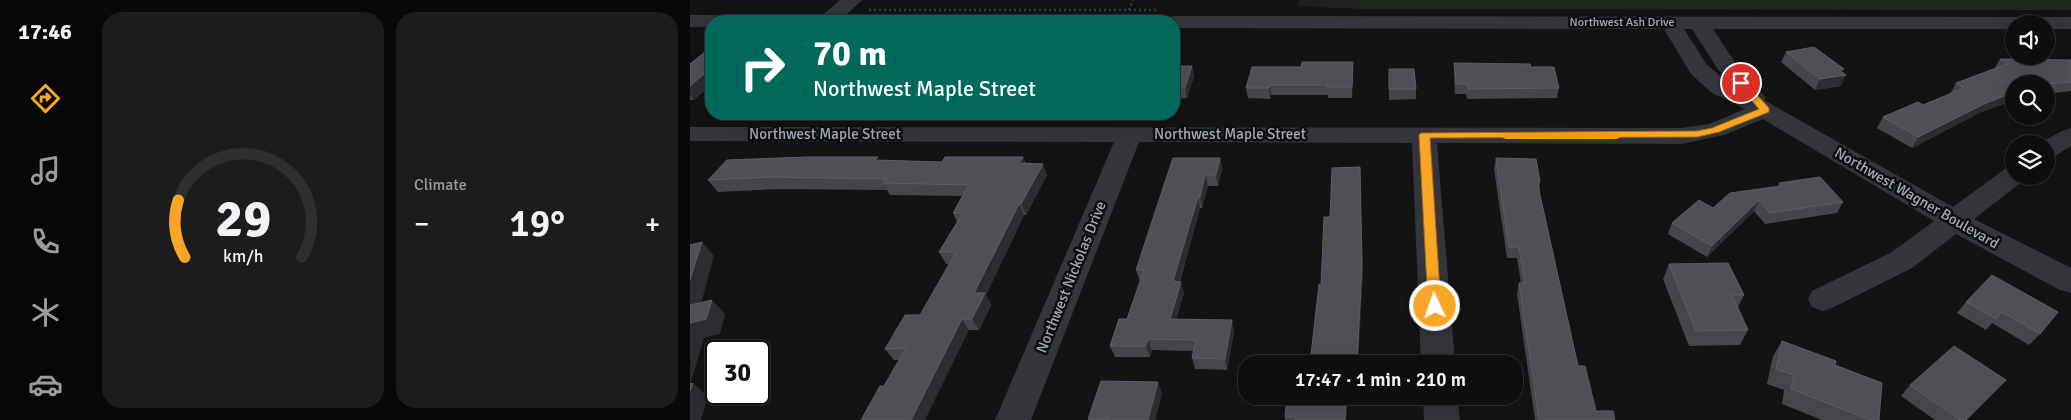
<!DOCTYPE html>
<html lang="en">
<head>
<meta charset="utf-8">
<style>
  body { margin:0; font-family:Signika,sans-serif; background:#1c1c1d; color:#f1f3f6; height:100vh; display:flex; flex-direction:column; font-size:19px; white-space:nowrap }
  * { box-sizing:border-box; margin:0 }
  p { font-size:16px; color:#9b9c9e }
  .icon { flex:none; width:28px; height:28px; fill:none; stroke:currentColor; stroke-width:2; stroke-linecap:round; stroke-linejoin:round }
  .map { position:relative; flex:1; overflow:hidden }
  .panel { display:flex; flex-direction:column; gap:12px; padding:12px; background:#080808; width:600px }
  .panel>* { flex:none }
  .top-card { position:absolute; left:15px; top:15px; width:475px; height:105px; border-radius:20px; box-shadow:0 5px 20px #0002,0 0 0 1px #2e2e2f; background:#00695c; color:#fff; overflow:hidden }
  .tools { position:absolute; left:1315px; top:15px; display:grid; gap:10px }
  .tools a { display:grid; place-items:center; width:50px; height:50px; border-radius:50%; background:#0e0e0f; box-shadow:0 5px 20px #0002,0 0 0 1px #2e2e2f; font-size:25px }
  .speed { position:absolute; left:15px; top:340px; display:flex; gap:10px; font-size:25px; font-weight:700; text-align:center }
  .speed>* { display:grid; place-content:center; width:65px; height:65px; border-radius:50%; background:#0e0e0f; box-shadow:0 5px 20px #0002,0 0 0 1px #2e2e2f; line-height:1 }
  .speed .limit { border:2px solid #111; border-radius:8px; background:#fff; color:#111 }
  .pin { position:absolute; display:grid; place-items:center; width:42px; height:42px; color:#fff; margin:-21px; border:2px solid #fff; border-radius:50%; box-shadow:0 1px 5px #0007 }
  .me { position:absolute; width:55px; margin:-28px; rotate:357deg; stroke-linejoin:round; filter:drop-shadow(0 0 4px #0008) }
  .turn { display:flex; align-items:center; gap:18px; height:105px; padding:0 25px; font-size:22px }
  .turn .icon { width:65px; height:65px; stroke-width:2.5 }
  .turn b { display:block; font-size:35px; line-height:42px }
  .big { font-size:38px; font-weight:600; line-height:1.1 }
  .panel .tile { flex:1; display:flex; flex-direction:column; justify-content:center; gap:8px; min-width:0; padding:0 18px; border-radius:20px; background:#1c1c1d }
  .panel .dial { align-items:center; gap:0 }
  .dial svg { height:130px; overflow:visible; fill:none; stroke:#2e2e2f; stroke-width:7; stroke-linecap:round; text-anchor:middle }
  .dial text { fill:#f1f3f6; stroke:none }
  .heat { display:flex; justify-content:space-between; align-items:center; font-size:28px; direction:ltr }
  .panel .tiles { flex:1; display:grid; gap:12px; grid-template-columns:repeat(2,1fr) }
  .trip { position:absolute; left:548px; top:355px; width:285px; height:50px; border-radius:20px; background:#0e0e0f; box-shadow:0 5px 20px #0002,0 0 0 1px #2e2e2f; font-weight:600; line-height:50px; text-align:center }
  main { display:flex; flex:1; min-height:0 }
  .dock { display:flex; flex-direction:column; width:90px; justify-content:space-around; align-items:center; background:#060606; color:#9b9c9e }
  .dock .icon { width:35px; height:35px }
  .dock .on { color:#f9a526 }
  .dock b { font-size:22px; color:#f1f3f6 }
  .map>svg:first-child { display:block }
  .built { fill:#1f1f21 }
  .green { fill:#1f271f }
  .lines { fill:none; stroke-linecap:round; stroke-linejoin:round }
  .path { stroke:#393c41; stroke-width:2.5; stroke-dasharray:2 3; stroke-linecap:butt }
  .minor { fill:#33353a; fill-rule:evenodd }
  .wall { fill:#44464a }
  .shaded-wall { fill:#2c2d30 }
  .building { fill:#4f5056; stroke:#5c5e65 }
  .route { fill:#f9a526; stroke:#a26b19 }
  .slow { fill:#f59e0b }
  .labels { text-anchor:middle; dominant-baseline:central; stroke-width:5; stroke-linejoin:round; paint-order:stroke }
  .far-street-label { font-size:12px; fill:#a4aab6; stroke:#0e0e0f }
  .street-label { font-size:15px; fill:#a4aab6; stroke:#0e0e0f }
</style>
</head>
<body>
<main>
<nav class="dock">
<b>17:46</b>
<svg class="icon on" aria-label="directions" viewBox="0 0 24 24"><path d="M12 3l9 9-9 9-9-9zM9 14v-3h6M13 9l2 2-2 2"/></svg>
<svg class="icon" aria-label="music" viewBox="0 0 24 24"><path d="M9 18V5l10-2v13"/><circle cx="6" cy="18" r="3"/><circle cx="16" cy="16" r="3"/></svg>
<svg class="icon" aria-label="phone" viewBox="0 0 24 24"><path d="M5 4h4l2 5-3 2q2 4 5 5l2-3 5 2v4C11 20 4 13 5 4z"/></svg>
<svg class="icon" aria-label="climate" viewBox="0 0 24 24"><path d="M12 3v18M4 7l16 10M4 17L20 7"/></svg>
<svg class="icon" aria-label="car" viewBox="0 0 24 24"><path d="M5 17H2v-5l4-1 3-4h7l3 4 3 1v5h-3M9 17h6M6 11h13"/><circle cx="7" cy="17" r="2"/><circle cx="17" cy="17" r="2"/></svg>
</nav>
<section class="panel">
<div class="tiles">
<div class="tile dial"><svg viewBox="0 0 100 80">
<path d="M14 69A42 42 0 1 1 86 69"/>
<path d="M14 69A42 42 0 0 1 10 34" stroke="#f9a526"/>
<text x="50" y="56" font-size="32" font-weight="700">29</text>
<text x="50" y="72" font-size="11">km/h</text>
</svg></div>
<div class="tile"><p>Climate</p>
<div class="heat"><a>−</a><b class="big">19°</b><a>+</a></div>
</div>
</div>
</section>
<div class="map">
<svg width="1381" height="420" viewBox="0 0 1381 420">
  <rect width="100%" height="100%" fill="#131314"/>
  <!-- built -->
  <path class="built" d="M 609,0 L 670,0 L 669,9 L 608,6 Z"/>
  <!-- green -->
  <path class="green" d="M 670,0 L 1381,0 L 1381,10 L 669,9 Z"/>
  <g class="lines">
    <!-- path -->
    <path class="path" d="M 179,10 L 468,10
      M 439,10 L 443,0"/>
    <!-- minor -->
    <path class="minor" d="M 150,0 L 172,0 L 155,16 L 160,21 L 21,21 L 21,27 L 0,27 L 0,15 L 133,15 Z
      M 484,16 L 1381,17 L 1381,29 L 1356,29 L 1356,24 L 1324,24 L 1324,29 L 1023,29 L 1046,64 L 1072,93 L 1076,98 L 1074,100 L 1263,207 L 1315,169 L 1324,167 L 1324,176 L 1336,176 L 1333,181 L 1284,219 L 1381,268 L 1381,293 L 1370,290 L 1266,234 L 1222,268 L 1144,307 L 1133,311 L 1122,307 L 1118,299 L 1122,291 L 1202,252 L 1244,221 L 1073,119 L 1034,135 L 991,144 L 747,143 L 765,364 L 731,364 L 722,143 L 449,142 L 341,420 L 305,420 L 424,142 L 0,141 L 0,127 L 991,128 L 1019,124 L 1055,109 L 1022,93 L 1001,74 L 974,29 L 484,28 L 484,21 L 474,21 L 477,18 ZM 994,29 L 1002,29 L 1027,68 L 1040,84 L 1017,65 Z
      M 1381,128 L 1381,146 L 1365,156 L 1356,158 L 1356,144 L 1348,144 L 1372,131 Z
      M 733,396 L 767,396 L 770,420 L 734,420 Z"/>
  </g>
  <!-- wall -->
  <path class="wall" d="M 21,47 L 21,85 L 4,100 L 0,100 L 0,64 Z
    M 1096,52 L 1153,72 L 1151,86 L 1125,90 L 1091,62 Z
    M 1310,59 L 1381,60 L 1381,91 L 1356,94 L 1356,84 L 1324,84 L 1324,100 L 1289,113 L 1222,148 L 1187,128 L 1193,117 L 1233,105 L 1260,94 L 1266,83 L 1304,69 Z
    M 663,62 L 662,98 L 638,98 L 638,95 L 581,95 L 580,99 L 558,98 L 556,88 L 611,67 Z
    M 764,63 L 841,67 L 869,88 L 867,98 L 777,99 L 776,94 L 765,94 L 764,73 Z
    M 484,66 L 502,66 L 504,76 L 497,98 L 484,99 Z
    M 699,69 L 726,89 L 726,99 L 699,100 Z
    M 333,157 L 336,164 L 357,175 L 336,215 L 334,215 L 296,295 L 301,305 L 289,330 L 279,330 L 194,386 L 209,360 L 204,360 L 195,349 L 230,315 L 259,264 L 256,264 L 249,252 L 267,222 L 263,213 L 272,196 L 200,195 L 197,190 L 88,189 L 28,192 L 18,180 L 189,160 L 252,162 Z
    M 483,158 L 530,158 L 532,169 L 528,186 L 518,186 L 512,208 L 510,208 L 490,282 L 494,293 L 486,319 L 544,331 L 537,370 L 505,369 L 502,358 L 503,351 L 462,350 L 460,357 L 425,357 L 420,346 L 437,319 L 450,281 L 446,270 Z
    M 806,158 L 850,182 L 849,189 L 888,366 L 906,411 L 925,420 L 845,420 L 827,294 L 829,283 L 831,283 L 827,258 L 817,258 L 804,169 Z
    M 1089,183 L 1153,202 L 1147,213 L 1075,224 L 1064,211 L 1017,257 L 978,234 L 982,223 L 1023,208 L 1088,186 Z
    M 979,264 L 1054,295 L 1048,307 L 1058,330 L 1050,345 L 999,346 L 973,279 Z
    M 1302,275 L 1350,334 L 1339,345 L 1302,323 L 1296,330 L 1267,313 L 1276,302 Z
    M 1092,341 L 1145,365 L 1189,420 L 1132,420 L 1092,404 L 1094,390 L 1077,384 L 1083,356 Z
    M 1220,385 L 1276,420 L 1245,420 L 1211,396 Z
    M 472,393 L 465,420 L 399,420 L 398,419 Z
    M 597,396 L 669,396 L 669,403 L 657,403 L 656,420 L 595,420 L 595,417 Z"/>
  <!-- shaded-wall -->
  <path class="shaded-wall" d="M 663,62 L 663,72 L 662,98 L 662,87 Z
    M 502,66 L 504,76 L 497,98 L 495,88 Z
    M 21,68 L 21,85 L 4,100 L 0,95 L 0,86 Z
    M 1154,69 L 1151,76 L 1156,75 L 1151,86 L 1125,90 L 1130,79 L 1149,70 Z
    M 580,85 L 581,95 L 580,99 L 579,88 Z
    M 1324,92 L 1324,100 L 1289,113 L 1222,148 L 1228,137 L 1296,103 Z
    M 333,157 L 338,169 L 329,163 Z
    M 530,158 L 532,169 L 528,186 L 526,175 Z
    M 353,164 L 357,175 L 336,215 L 331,204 Z
    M 670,167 L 673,274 L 668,364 L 667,364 Z
    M 515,175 L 518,186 L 512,208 L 510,197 Z
    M 508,197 L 510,208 L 487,292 L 483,281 Z
    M 1069,200 L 1064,211 L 1017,257 L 1022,246 Z
    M 329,204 L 334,215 L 296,295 L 301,305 L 289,330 L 282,319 L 284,293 Z
    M 12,242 L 24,256 L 6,322 L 0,316 L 0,280 Z
    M 491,282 L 494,293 L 483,330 L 480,319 Z
    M 22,300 L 35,314 L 30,334 L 14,338 L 0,385 L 0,323 Z
    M 272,319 L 279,330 L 235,420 L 221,420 Z
    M 542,320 L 544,331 L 537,370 L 535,359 Z
    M 458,339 L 462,350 L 460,357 L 456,346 Z
    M 468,382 L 472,393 L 465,420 L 458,420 Z
    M 3,383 L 18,397 L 11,420 L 0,420 L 0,391 Z
    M 656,396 L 657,403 L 656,420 L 655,420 Z"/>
  <!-- building -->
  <path class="building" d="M 21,47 L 21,68 L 0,86 L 0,64 Z
    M 1124,47 L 1154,69 L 1149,70 L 1156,75 L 1130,79 L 1096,52 Z
    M 1310,59 L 1381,60 L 1381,82 L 1356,84 L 1324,84 L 1324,92 L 1296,103 L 1228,137 L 1193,117 L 1228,102 L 1233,105 L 1274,88 L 1266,83 L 1317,64 Z
    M 612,62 L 663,62 L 662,87 L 637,87 L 637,85 L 580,85 L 579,88 L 556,88 L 562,67 L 611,67 Z
    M 764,63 L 840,64 L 841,67 L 864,67 L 869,88 L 778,89 L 777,84 L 766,84 Z
    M 484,66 L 502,66 L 495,88 L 484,88 Z
    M 699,69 L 724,69 L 726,89 L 699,89 Z
    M 117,157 L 188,157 L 185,160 L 252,162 L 255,157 L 333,157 L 329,163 L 353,164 L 331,204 L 329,204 L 284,293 L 295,293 L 282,319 L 272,319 L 221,420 L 171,420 L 190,386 L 194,386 L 216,348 L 195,349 L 215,315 L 230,315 L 266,252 L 249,252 L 273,213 L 263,213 L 279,185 L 193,183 L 197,179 L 80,177 L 18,180 L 37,160 Z
    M 483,158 L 530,158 L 526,175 L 515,175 L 510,197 L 508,197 L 483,281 L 491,282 L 480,319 L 542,320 L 535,359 L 502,358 L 506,340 L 458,339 L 456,346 L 420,346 L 429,319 L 437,319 L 454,270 L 446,270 Z
    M 806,158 L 846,159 L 850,182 L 848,182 L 850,195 L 888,366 L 895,366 L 906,411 L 923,411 L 925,420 L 849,420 L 829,283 L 835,283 L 829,247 L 819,247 Z
    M 670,167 L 672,263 L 667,364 L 620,364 L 629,284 L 631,285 L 634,217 L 640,217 L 642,168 Z
    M 1130,177 L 1153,202 L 1080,213 L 1069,200 L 1022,246 L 982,223 L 1009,200 L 1023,208 L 1040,193 L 1091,186 L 1089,183 Z
    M 12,242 L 0,280 L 0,245 Z
    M 1038,263 L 1054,295 L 1042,295 L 1058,330 L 1006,331 L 979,264 Z
    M 1302,275 L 1368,312 L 1350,334 L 1312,312 L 1306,319 L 1276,302 Z
    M 22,300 L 16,319 L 0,323 L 0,305 Z
    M 1092,341 L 1146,361 L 1145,365 L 1192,383 L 1189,420 L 1180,420 L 1101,389 L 1104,375 L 1086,369 Z
    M 1264,346 L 1316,380 L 1276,420 L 1270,420 L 1220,385 Z
    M 411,381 L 468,382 L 458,420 L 417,420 L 417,419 L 398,419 Z
    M 3,383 L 0,391 L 0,384 Z
    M 597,396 L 656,396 L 655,420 L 605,420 L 605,417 L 595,417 Z"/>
  <!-- route -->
  <path class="route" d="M 1051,80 L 1054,81 L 1079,108 L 1079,112 L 1029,132 L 1007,137 L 740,138 L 751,306 L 749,309 L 740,309 L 738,306 L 729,135 L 731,133 L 1007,131 L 1022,128 L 1069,109 L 1046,83 Z"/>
  <!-- slow -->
  <path class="slow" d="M 813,133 L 927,133 L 932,136 L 927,139 L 816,139 L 813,138 Z"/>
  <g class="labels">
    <!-- far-street labels -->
    <g class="far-street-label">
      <text x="932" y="22">Northwest Ash Drive</text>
    </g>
    <!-- street labels -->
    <g class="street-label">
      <text x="135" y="134">Northwest Maple Street</text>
      <text x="540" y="134">Northwest Maple Street</text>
      <text transform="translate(1227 198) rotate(30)">Northwest Wagner Boulevard</text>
      <text transform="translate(381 277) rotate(-68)">Northwest Nickolas Drive</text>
    </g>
  </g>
</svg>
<div class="tools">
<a><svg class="icon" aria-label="sound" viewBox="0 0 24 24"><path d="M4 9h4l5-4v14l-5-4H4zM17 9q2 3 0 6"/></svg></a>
<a><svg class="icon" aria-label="search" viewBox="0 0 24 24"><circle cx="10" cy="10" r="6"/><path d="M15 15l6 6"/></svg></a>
<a><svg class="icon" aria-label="layers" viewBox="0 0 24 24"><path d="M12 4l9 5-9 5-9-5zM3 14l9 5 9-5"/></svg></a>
</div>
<div class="speed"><div class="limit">30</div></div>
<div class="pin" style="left:1051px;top:83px;background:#d93025"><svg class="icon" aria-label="arrive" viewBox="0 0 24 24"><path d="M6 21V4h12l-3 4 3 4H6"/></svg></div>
<svg class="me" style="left:745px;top:306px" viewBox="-20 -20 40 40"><circle r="17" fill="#f9a526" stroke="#fff" stroke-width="3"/><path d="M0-11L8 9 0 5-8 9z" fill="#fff"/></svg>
<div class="trip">17:47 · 1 min · 210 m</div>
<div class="top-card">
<div class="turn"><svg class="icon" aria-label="right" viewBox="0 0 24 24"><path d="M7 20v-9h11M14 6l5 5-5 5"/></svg><div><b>70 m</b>Northwest Maple Street</div></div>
</div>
</div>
</main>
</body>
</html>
